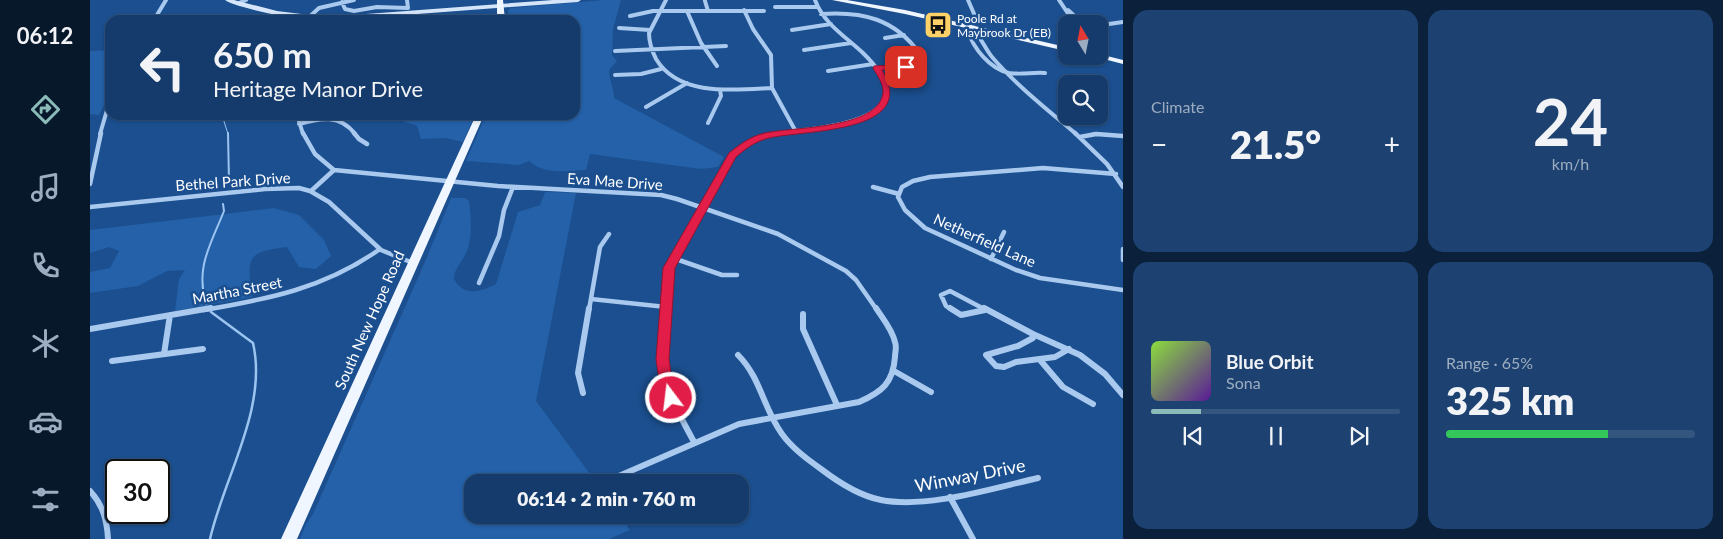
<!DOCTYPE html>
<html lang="en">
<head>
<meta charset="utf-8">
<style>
  body { margin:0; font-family:Lato,sans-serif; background:#1d4271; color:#f1f3f6; height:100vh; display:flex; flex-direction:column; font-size:19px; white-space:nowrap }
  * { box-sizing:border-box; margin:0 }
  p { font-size:16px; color:#9dadc1 }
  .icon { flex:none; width:28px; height:28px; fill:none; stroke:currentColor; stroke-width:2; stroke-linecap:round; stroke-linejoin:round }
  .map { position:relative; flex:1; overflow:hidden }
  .details { display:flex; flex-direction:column; gap:10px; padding:10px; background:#0b203b; width:600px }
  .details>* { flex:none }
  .top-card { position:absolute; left:15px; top:15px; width:475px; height:105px; border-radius:15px; box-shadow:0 1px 4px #0004,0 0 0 1px #33557e; background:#143b6b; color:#f1f3f6; overflow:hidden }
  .needle { width:32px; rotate:350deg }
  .buttons { position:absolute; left:968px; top:15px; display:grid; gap:10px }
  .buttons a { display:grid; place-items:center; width:50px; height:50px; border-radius:10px; background:#143b6b; box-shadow:0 1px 4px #0004,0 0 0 1px #33557e; font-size:25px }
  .speed { position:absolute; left:15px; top:459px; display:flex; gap:10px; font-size:25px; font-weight:700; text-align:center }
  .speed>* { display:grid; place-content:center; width:65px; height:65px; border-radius:50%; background:#143b6b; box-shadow:0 1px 4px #0004,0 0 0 1px #33557e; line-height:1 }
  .speed .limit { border:2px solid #111; border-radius:8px; background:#fff; color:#111 }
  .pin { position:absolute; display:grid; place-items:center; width:42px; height:42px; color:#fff; margin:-21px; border-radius:10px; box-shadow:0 2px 8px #0006 }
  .me { position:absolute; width:55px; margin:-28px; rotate:345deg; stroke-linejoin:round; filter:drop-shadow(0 0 4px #0008) }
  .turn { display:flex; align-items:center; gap:18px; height:105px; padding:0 25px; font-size:22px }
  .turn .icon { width:65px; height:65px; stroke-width:2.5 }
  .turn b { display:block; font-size:35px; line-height:42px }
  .big { font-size:38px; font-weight:800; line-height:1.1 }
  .details .card { flex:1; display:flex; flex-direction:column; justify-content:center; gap:8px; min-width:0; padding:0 18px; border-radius:15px; background:#1d4271 }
  .details .dial { align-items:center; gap:0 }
  .dial b { font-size:65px; line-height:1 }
  .song { display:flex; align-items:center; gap:15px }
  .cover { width:60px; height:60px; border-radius:8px; background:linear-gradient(135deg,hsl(90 70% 55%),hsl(270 70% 35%)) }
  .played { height:5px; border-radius:2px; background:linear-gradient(90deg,#8bbbb9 20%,#33557e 20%) }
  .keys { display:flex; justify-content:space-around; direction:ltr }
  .heat { display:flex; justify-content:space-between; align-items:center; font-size:28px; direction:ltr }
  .charge { height:8px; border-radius:4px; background:linear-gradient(90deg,#34c759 65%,#33557e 0) }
  .details .tiles { flex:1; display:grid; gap:10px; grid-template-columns:repeat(2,1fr) }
  .trip { position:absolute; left:374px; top:474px; width:285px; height:50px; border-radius:15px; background:#143b6b; box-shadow:0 1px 4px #0004,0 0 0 1px #33557e; font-weight:800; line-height:50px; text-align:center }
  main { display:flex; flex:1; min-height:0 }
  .dock { display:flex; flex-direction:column; width:90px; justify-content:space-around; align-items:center; background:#08182b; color:#9dadc1 }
  .dock .icon { width:35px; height:35px }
  .dock .selected { color:#8bbbb9 }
  .dock b { font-size:22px; color:#f1f3f6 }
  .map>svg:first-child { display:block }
  .green { fill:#2461a8 }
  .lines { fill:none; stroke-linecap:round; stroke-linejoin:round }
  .stream-far2 { stroke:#9cc4f0; stroke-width:1 }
  .stream-far1 { stroke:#9cc4f0; stroke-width:2 }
  .stream { stroke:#9cc4f0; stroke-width:2.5 }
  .street-far2 { stroke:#a9c9ee; stroke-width:4 }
  .street-far1 { stroke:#a9c9ee; stroke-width:4.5 }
  .street { stroke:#a9c9ee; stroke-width:6 }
  .secondary { fill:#d6e6fa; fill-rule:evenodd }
  .primary { fill:#f0f6ff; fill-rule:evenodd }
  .route { fill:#e11d48; stroke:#92132f }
  .labels { text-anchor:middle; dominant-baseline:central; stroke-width:5; stroke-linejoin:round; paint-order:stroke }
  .far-poi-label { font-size:12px; fill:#fff; stroke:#1b4f8f; text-anchor:start }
  .street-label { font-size:15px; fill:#fff; stroke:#1b4f8f }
  .near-street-label { font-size:18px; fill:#fff; stroke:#1b4f8f }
</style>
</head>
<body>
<main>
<nav class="dock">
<b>06:12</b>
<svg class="icon selected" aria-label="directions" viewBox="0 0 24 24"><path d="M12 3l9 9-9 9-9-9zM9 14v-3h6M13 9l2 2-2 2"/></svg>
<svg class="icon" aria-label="music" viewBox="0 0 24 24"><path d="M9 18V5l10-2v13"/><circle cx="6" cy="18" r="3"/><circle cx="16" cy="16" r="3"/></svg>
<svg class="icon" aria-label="phone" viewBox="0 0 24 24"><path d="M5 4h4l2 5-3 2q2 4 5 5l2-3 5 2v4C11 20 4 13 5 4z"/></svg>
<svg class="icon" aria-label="climate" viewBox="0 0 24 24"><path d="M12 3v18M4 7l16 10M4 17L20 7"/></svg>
<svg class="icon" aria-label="car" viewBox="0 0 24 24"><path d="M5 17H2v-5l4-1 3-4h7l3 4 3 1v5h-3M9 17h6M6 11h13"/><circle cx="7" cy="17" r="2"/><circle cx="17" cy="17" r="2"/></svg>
<svg class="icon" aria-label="filters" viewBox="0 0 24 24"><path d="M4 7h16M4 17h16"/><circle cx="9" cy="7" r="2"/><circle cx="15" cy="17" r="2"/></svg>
</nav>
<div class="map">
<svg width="1033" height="539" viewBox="0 0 1033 539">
  <rect width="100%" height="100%" fill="#1b4f8f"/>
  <!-- green -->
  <path class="green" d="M 514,0 L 531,0 L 523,29 L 522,55 L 527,61 L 519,70 C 519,80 524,87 524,98 L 634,157 L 628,167 L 611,169 L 500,154 L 496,170 C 476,171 455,175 439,161 L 429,165 L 376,161 L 396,115 L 485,115 L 485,20 L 419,20 L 418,10 L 421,8 Z
    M 20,50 L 20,93 L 9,115 L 0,114 L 0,51 Z
    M 295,115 L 385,115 L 373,142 L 355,138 L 331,139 L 327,126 Z
    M 455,192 L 486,193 L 446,401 L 506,482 L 382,482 L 382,515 L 529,515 L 540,530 L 519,539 L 210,539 L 216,524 L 223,514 L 335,262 L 361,198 L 375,198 L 379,201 C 381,217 383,238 376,253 C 372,263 364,268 364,279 C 374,297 390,292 406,284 L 428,212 L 450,205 Z
    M 184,208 L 209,215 L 234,240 L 241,256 L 226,269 L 209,267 L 197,247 C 156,252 157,257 162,297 L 85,311 L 89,279 L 95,270 L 77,271 L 48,286 L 0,293 L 0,272 L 20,268 L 29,251 L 19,247 L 0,253 L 0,230 Z"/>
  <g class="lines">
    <!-- stream-far2 -->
    <path class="stream-far2" d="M 132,115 L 138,134"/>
    <!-- stream-far1 -->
    <path class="stream-far1" d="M 138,133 L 139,182
      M 116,304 C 105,267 121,244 134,211 L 133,204"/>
    <!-- stream -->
    <path class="stream" d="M 120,539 C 134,477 178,408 163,343 L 121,312"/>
    <!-- street-far2 -->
    <path class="street-far2" d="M 576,0 L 559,33 C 559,42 562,51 566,59 C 589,97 644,90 682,88
      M 878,0 L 885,16 L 882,29 L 878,31 C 883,48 900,69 919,73 C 931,75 943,72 955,73
      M 969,0 L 985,24
      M 615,1 L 618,11
      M 252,2 L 255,9 L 264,11 L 287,7 L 318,8 L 317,0
      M 149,3 L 156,0
      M 685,7 L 727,7
      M 654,10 L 663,29 L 681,55 L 682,88 L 705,130
      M 978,10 L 992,23
      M 597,11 L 611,43 L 627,66
      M 731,14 C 773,11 805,19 830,54 L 828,61 L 816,67 L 787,68
      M 540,16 L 563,11 L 674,11
      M 64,20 L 76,0
      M 216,20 L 229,8 L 264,0
      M 985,24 L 988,22 L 1020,24
      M 1019,24 L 1033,22
      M 529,28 L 560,30
      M 882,29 C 889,33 895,49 902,57 C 927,86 958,110 986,134
      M 702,30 L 741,24
      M 795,38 L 814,35
      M 1009,45 L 1014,52 L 1010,53
      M 714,50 L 761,43
      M 525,51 L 636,46
      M 738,71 L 783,64
      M 525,75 L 551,74 L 571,69
      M 556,107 L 597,83
      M 207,115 L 213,134
      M 618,123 L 631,96 L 630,90
      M 209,124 C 230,118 250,114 265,134
      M 10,134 L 20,100
      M 682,134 C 727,128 845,123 773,53 C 755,36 734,24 725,0
      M 1004,134 L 1010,134"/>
    <!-- street-far1 -->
    <path class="street-far1" d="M 213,133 L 225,154 L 244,170 L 408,186 L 571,195 L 587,199 L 688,234 L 756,271 L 766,280 L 787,310
      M 264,133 L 269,139 L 277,144
      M 985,133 L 1017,164 L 1033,187
      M 990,137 L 1006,134 L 1033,136
      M 1026,174 L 953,168 L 840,177 L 823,181 L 812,187 L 808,197 L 815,210 L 835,228 L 926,270 L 950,278 L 1033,290
      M 0,184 L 11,133
      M 783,187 L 809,194
      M 221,191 L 244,170
      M 0,207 L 175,189 L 209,188 L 220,191 L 239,202 L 291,250 L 323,263
      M 1033,249 L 1033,260
      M 583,258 L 632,275 L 647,275
      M 901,259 L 914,232
      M 389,283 L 409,236 L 414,210 L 423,187
      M 501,299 L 576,307
      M 114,310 C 179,299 235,288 290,249
      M 499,310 L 510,247 L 519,234
      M 575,310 L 579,268 L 583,258 L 639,160 C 651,142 671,136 691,133
      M 862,310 L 856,306 L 851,295 L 860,291 L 896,310"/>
    <!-- street -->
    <path class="street" d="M 575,308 C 573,335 571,364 579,390 C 585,408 595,425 604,442
      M 860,308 L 871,315 L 895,310
      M 894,308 L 943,334 L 990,355 L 1015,374 L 1033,395
      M 713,314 L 713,329 L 747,405
      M 0,329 L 121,308
      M 943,334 L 943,338 L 928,346 L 896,355 L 906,366 L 914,367 L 926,362 L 965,357 L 979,349
      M 74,354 L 80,315
      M 648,355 C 671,378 673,408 692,434 C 702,448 717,459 731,469 C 748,482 770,496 791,500 C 837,509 903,488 948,478
      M 950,360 L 973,387 L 1003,404
      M 22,361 L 113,349
      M 804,371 L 841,392
      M 493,393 L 488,373 L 499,308
      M 515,482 L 649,424 L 769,402 C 792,392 803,383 805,357 C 805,352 807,347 805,342 C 802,329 793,319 786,308
      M 0,491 C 13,505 17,520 18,539
      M 860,497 L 883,539"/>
    <!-- secondary -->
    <path class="secondary" d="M 135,0 L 144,0 L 187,11 L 236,17 L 463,0 L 491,0 L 488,2 L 248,20 C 217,20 188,17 157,8 C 150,6 141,4 135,0 Z"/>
    <!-- primary -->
    <path class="primary" d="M 407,0 L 413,0 L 415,20 L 407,20 Z
      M 742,0 L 757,0 L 815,10 L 976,47 L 976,51 L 815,14 Z
      M 1009,54 L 1033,60 L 1033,64 L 1002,56 L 1009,56 Z
      M 386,115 L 394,115 L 207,539 L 191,539 Z"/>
  </g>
  <!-- route -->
  <path class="route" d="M 816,64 L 819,65 L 819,68 L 792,70 C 831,134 712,130 679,138 C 666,141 655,149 646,157 L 585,268 L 579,359 L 582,380 L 588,398 L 586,402 L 581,404 L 576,402 L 569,380 L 566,359 L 573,268 L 639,153 C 649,145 661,136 675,133 C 702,127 789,129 793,93 C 794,84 787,75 783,68 L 784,66 Z"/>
  <!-- icons -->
  <defs>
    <symbol id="bus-square" viewBox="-11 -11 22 22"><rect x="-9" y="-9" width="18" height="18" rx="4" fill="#ffd166" stroke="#1b4f8f"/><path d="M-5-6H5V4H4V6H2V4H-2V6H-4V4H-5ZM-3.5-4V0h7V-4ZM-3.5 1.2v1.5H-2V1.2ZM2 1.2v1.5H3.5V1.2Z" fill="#111"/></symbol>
  </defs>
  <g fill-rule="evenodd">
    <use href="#bus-square" x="832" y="9" width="32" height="32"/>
  </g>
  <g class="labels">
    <!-- far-poi labels -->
    <g class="far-poi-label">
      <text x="867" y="18">Poole Rd at<tspan x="867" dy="14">Maybrook Dr (EB)</tspan></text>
    </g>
    <!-- street labels -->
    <g class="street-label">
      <text transform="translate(143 181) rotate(-4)">Bethel Park Drive</text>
      <text transform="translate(525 181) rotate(4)">Eva Mae Drive</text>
      <text transform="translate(895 240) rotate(24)">Netherfield Lane</text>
      <text transform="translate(147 290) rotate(-11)">Martha Street</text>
      <text transform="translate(279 320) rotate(-66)">South New Hope Road</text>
    </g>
    <!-- near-street labels -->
    <g class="near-street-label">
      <text transform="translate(880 475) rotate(-11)">Winway Drive</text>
    </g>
  </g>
</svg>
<div class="buttons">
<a><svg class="needle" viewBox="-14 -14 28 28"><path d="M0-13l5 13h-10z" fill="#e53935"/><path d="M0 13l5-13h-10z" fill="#9dadc1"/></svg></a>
<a><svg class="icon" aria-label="search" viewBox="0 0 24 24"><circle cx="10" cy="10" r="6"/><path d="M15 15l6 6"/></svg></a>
</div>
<div class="speed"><div class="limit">30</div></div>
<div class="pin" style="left:816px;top:67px;background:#d93025"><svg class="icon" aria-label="arrive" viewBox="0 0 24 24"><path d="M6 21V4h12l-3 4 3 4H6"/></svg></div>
<svg class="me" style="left:581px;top:398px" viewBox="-20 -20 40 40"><circle r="17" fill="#e11d48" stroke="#fff" stroke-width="3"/><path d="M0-11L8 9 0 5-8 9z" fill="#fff"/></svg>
<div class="trip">06:14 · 2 min · 760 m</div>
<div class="top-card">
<div class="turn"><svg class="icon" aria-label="left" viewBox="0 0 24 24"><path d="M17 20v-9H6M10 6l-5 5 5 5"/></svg><div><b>650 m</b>Heritage Manor Drive</div></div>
</div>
</div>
<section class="details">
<div class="tiles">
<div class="card"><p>Climate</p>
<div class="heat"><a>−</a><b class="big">21.5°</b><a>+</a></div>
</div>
<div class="card dial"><b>24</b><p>km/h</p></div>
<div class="card">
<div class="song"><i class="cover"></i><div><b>Blue Orbit</b><p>Sona</p></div></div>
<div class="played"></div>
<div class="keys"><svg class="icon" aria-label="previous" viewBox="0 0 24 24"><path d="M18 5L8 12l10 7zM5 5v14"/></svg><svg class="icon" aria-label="pause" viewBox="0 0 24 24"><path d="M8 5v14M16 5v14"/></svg><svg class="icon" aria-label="next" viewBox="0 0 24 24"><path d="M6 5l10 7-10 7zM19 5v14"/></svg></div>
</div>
<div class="card"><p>Range · 65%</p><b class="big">325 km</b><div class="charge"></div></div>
</div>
</section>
</main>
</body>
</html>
